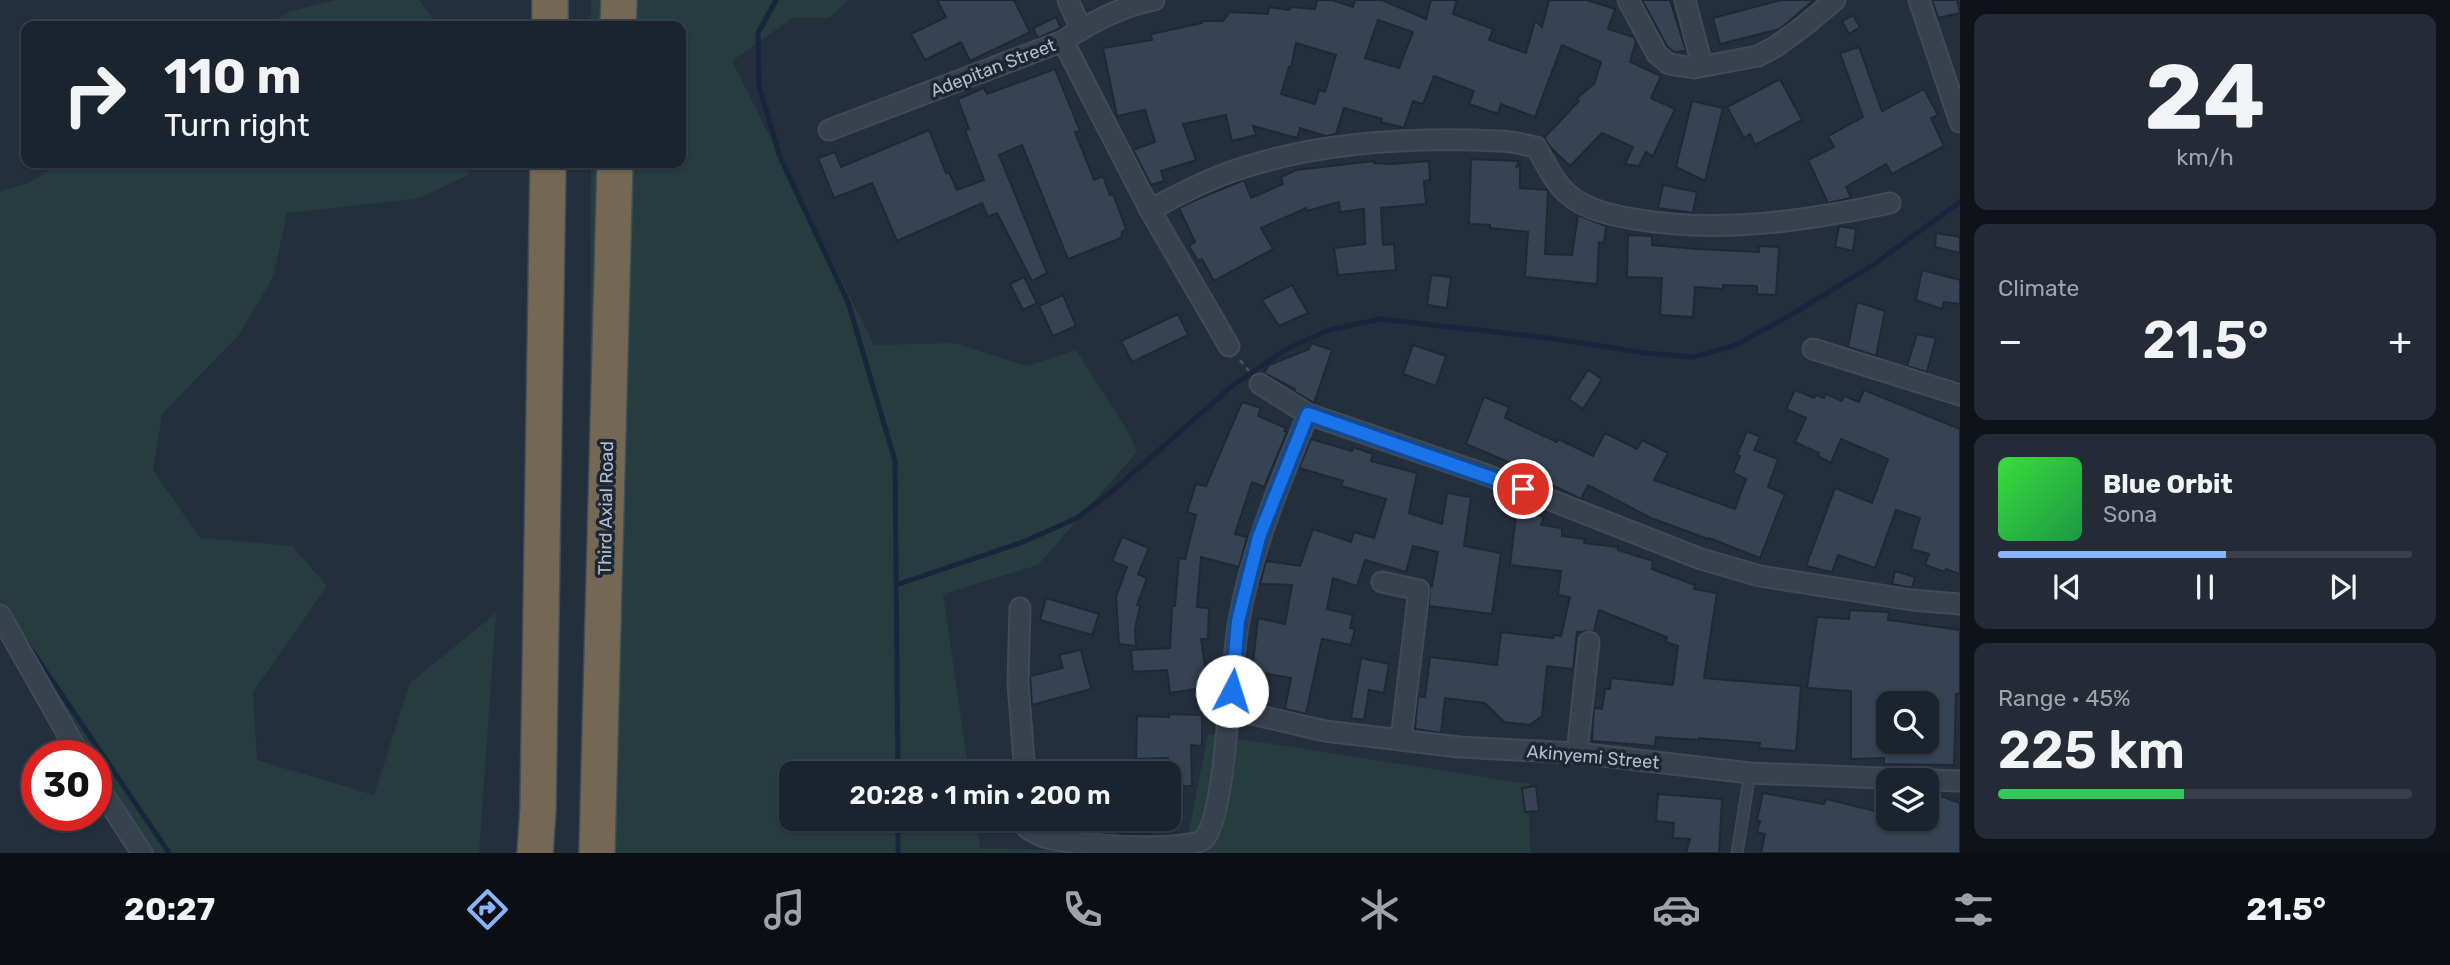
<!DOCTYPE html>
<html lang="en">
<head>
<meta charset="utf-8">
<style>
  body { margin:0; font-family:Rubik,sans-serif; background:#242b36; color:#f1f3f6; height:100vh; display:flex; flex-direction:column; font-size:26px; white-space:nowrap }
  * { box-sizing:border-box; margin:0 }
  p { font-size:23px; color:#a0a4aa }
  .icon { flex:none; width:38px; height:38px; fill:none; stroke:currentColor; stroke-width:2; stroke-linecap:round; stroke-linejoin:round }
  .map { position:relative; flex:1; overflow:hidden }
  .drawer { display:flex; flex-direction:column; gap:14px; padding:14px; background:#0f1319; width:490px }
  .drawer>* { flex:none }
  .banner { position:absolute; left:21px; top:21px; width:665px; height:147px; border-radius:14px; box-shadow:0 2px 5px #0004,0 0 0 2px #39404a; background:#1b232e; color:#f1f3f6; overflow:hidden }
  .controls { position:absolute; left:1876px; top:691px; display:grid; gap:14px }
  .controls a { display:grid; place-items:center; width:63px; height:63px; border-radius:14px; background:#1b232e; box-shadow:0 2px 5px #0004,0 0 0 2px #39404a; font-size:35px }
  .speed { position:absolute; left:21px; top:740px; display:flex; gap:14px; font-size:35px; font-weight:700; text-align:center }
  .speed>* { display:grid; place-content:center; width:91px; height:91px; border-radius:50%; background:#1b232e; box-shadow:0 2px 5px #0004,0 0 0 2px #39404a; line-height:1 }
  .speed .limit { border:10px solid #d22; background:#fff; color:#111 }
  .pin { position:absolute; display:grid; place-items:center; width:60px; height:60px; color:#fff; margin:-30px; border:4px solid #fff; border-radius:50%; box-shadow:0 2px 7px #0007 }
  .me { position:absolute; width:77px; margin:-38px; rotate:5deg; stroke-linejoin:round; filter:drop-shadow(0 0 5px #0008) }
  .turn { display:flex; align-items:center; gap:24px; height:147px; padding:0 28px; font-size:32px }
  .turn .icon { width:91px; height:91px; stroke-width:2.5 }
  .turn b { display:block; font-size:49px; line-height:60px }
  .big { font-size:52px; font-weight:600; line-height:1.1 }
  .drawer .widget { flex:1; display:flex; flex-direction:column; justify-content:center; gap:10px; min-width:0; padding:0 24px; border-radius:14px; background:#242b36 }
  .drawer .dial { align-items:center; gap:0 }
  .dial b { font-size:91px; line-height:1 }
  .song { display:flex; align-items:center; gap:21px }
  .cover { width:84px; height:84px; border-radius:10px; background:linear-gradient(135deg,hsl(120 70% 55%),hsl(140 70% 35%)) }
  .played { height:7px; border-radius:4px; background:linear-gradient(90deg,#8ab4f8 55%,#39404a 55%) }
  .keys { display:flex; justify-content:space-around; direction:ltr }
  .heat { display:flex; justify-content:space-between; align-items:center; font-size:38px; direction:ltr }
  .charge { height:10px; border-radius:5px; background:linear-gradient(90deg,#34c759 45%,#39404a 0) }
  .trip { position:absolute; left:779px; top:761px; width:402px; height:70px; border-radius:14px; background:#1b232e; box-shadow:0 2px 5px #0004,0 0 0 2px #39404a; font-weight:600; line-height:70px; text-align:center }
  .dock { display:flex; height:112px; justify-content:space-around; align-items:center; background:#0b0e12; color:#a0a4aa }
  .dock .icon { width:49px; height:49px }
  .dock .on { color:#8ab4f8 }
  .dock b { font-size:32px; color:#f1f3f6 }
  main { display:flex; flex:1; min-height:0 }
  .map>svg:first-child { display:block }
  .green { fill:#263c3f }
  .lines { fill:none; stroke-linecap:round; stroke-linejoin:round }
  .stream { stroke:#17263c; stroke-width:5 }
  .building { fill:#364354; stroke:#1f2835; stroke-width:2; fill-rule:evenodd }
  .lane-casing { stroke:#414a57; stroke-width:13 }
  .street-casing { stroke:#414a57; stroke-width:23 }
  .highway-casing { stroke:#434c59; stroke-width:38 }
  .path { stroke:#3f5557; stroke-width:2.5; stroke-dasharray:5 5; stroke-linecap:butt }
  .lane { stroke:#38414e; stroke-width:10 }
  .street { stroke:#38414e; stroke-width:19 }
  .highway { stroke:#746855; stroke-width:35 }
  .route-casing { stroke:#114b97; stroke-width:18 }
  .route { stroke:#1a73e8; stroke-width:12 }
  .labels { text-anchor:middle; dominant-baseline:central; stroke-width:7; stroke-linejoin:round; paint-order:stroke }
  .street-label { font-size:18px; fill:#b4bcc9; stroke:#1d2633 }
</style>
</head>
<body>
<main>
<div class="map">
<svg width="1960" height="853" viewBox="0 0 1960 853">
  <rect width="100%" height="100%" fill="#242f3e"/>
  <!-- green -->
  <path class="green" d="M 336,0 L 419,0 L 438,26 L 267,26 L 290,11 Z
    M 591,0 L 848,0 L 829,18 L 793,18 L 732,61 L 874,345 L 954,343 L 1027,366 L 1076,350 L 1130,435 L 1137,452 L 1038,565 L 943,594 L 969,773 L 791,774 L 791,819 L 976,819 L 980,848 L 1149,853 L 595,853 L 600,808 L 590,362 L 591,163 L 681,163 L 681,26 L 591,26 Z
    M 61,163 L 467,163 L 468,175 L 420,198 L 287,213 L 273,277 L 238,336 L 162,414 L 153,470 L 200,538 L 292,546 L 327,586 L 253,692 L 257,760 L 374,795 L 410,683 L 496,613 L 479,853 L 147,853 C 132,830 96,782 96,756 L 89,756 L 0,604 L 0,191 L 29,183 Z
    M 1208,734 L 1529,784 L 1530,853 L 1185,853 Z"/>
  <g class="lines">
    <!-- stream -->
    <path class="stream" d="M 776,0 L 758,33 L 759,86 L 780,157 L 848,302 L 895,461 L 898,774
      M 896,585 L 1023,542 L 1077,518 L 1116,488 L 1232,386 L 1285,350 L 1329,330 L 1380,319 L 1556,339 L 1646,353 L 1693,357 L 1736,345 L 1796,312 L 1873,265 L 1960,202
      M 26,642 L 169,853
      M 898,819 L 898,853"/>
  </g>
  <!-- building -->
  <path class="building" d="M 937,0 L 1014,0 L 1030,32 L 970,61 L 961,42 L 925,60 L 911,34 L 946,17 Z
    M 1317,0 L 1332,0 L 1353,7 L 1355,0 L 1382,0 L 1426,19 L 1431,0 L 1457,0 L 1453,14 L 1493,29 L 1489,40 L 1526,53 L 1535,21 L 1542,27 L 1549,0 L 1587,0 L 1615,9 L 1608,29 L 1634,37 L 1636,41 L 1630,62 L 1661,76 L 1651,98 L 1675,109 L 1653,156 L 1646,152 L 1639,166 L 1625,164 L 1633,147 L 1602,133 L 1570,166 L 1551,148 L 1544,138 L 1579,101 L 1577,98 L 1594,84 L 1601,62 L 1562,45 L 1535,117 L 1501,104 L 1498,114 L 1469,104 L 1474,91 L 1434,76 L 1423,104 L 1413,101 L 1404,128 L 1381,122 L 1382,119 L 1344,108 L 1336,134 L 1326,136 L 1300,128 L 1297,138 L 1253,126 L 1256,135 L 1232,141 L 1226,115 L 1183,124 L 1196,160 L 1161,171 L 1164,181 L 1151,185 L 1133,150 L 1155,142 L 1145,110 L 1117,116 L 1103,48 L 1152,40 L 1151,34 L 1202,23 L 1202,21 L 1223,21 L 1230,12 L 1268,14 L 1269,7 L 1289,10 L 1291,7 L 1315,9 ZM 1378,20 L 1413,32 L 1399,68 L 1365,58 ZM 1296,43 L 1336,55 L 1325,92 L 1319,90 L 1315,104 L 1281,94 L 1289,67 L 1291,68 Z
    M 1642,0 L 1670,0 L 1686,51 L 1674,52 L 1667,46 Z
    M 1781,0 L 1814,0 L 1780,29 L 1720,44 L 1713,18 Z
    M 1932,0 L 1957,0 L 1960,13 L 1938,18 Z
    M 1853,15 L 1860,27 L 1849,34 L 1842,21 Z
    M 1056,17 L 1061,28 L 1038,38 L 1033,28 Z
    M 1859,47 L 1882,111 L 1924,89 L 1938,115 L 1931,118 L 1944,146 L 1892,174 L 1886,164 L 1846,187 L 1851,198 L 1828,203 L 1808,160 L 1834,147 L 1828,136 L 1863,117 L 1840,53 Z
    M 1055,69 L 1080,131 L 1075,132 L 1094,180 L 1103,176 L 1110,195 L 1113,194 L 1126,229 L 1122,232 L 1121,238 L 1068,259 L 1022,145 L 999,155 L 1047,273 L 1032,281 L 997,213 L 988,217 L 982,203 L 897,241 L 872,183 L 834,198 L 818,158 L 835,152 L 841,167 L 929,130 L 946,173 L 949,172 L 957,190 L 984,180 L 965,130 L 969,129 L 958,99 L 984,88 L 987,94 Z
    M 1780,79 L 1802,120 L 1755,145 L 1750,134 L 1744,138 L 1727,107 Z
    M 1692,101 L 1723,108 L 1705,181 L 1676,167 Z
    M 1471,159 L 1519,161 L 1516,168 L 1520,164 L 1520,188 L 1548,190 L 1545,254 L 1572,255 L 1578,215 L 1606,226 L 1604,243 L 1599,242 L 1597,284 L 1525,277 L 1528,232 L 1490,228 L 1490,225 L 1469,224 Z
    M 1374,161 L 1374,163 L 1391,164 L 1429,161 L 1430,180 L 1424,181 L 1426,204 L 1381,208 L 1383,245 L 1394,244 L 1396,270 L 1338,275 L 1334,248 L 1365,244 L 1364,209 L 1340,212 L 1339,202 L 1307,211 L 1306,208 L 1261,228 L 1273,249 L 1214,281 L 1202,259 L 1198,261 L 1189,246 L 1195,242 L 1179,208 L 1200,198 L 1244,180 L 1251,198 L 1283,184 L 1281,177 L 1296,170 Z
    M 1663,185 L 1697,192 L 1693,213 L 1658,208 Z
    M 1839,226 L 1856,229 L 1853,251 L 1835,247 Z
    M 1936,233 L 1960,237 L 1960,253 L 1935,247 Z
    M 1628,235 L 1652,236 L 1652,245 L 1697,249 L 1759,252 L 1759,246 L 1779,247 L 1776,295 L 1757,294 L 1757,286 L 1723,285 L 1723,289 L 1695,287 L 1693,317 L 1660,315 L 1662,278 L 1627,277 Z
    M 1922,270 L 1960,280 L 1960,304 L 1944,302 L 1942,309 L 1916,300 Z
    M 1431,275 L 1451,277 L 1447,308 L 1427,305 Z
    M 1024,277 L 1037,303 L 1023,310 L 1010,284 Z
    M 1292,285 L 1308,313 L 1279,326 L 1262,300 Z
    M 1063,295 L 1076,326 L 1053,336 L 1039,306 Z
    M 1857,302 L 1885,311 L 1876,356 L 1848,347 Z
    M 1178,314 L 1188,335 L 1132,362 L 1121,341 Z
    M 1917,334 L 1936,338 L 1927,372 L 1907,366 Z
    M 1311,343 L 1332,350 L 1314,403 L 1294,391 L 1295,389 L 1264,373 L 1269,365 L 1309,349 Z
    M 1413,345 L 1446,356 L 1436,386 L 1403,374 Z
    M 1588,370 L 1602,379 L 1583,409 L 1569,399 Z
    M 1795,390 L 1814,398 L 1816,395 L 1824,398 L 1826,394 L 1842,401 L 1844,396 L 1859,402 L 1864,390 L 1960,429 L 1960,574 L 1946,569 L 1945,572 L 1925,565 L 1929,554 L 1911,549 L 1920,518 L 1896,510 L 1875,568 L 1838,555 L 1832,572 L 1806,566 L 1835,488 L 1872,503 L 1888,459 L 1841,439 L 1831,463 L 1818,456 L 1819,453 L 1795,442 L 1806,418 L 1786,409 Z
    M 1484,397 L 1509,407 L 1505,418 L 1557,442 L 1558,439 L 1593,456 L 1605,433 L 1637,449 L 1642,440 L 1668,453 L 1654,480 L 1735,509 L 1746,479 L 1733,473 L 1740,456 L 1737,455 L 1747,431 L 1760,437 L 1754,450 L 1778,459 L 1768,487 L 1785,494 L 1760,558 L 1709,538 L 1708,539 L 1651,518 L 1588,485 L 1581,499 L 1510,465 L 1511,463 L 1466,444 Z
    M 1242,402 L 1261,408 L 1258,416 L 1286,428 L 1284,431 L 1287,432 L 1264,487 L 1252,482 L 1235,534 L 1247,537 L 1239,567 L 1201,557 L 1197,607 L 1209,608 L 1208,639 L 1201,639 L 1208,687 L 1170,693 L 1167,670 L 1133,672 L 1131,650 L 1170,648 L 1172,606 L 1175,606 L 1179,558 L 1185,559 L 1196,515 L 1187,512 L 1196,484 L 1206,486 Z
    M 1311,439 L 1352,451 L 1353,447 L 1373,454 L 1371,461 L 1417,473 L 1409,513 L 1442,524 L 1447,493 L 1471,497 L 1464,546 L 1501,553 L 1492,614 L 1429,606 L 1430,586 L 1432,586 L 1438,552 L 1413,546 L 1406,572 L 1365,560 L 1357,586 L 1333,578 L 1327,609 L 1353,615 L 1350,628 L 1355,629 L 1351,645 L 1322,639 L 1306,714 L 1285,709 L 1291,678 L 1252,671 L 1258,618 L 1285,624 L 1292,585 L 1260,584 L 1266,561 L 1300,566 L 1313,529 L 1351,542 L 1354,532 L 1374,538 L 1386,499 L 1341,486 L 1343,481 L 1299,468 Z
    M 1517,506 L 1544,517 L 1541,525 L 1562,528 L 1562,536 L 1585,539 L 1584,543 L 1618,547 L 1618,550 L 1653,561 L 1652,569 L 1695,585 L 1694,589 L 1717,593 L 1704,678 L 1801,686 L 1796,751 L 1759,748 L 1760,743 L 1699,738 L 1699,740 L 1656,737 L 1655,746 L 1592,741 L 1594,708 L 1602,709 L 1605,689 L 1610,689 L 1611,678 L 1673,685 L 1678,646 L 1666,642 L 1667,637 L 1599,610 L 1594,631 L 1577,632 L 1573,669 L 1547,666 L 1542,716 L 1530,725 L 1504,722 L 1485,703 L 1445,698 L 1441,733 L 1415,729 L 1418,696 L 1425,697 L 1430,657 L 1497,665 L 1501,632 L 1553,638 L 1554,635 L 1561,636 L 1570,597 L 1558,595 L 1561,571 L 1510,565 Z
    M 1122,537 L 1149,548 L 1138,574 L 1147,578 L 1137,605 L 1140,606 L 1135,629 L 1136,646 L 1119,644 L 1116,597 L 1127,567 L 1112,561 Z
    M 1895,571 L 1915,577 L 1912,588 L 1892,584 Z
    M 1046,598 L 1099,614 L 1092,635 L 1040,620 Z
    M 1850,610 L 1889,612 L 1888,620 L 1960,630 L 1960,693 L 1956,694 L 1954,765 L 1884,764 L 1884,758 L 1851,759 L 1851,691 L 1807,688 L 1817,617 L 1849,619 ZM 1888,704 L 1927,704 L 1927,742 L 1888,742 Z
    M 1081,650 L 1091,689 L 1032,705 L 1030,676 L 1063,668 L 1059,655 Z
    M 1361,658 L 1389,664 L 1384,693 L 1369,690 L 1364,720 L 1351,718 Z
    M 1169,714 L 1202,715 L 1202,746 L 1191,745 L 1192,786 L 1169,786 L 1168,758 L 1136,759 L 1137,716 L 1169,717 Z
    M 1536,786 L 1539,811 L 1525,812 L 1522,788 Z
    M 1763,793 L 1824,804 L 1826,799 L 1888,814 L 1888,819 L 1927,819 L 1935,794 L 1960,803 L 1960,853 L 1761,853 L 1765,834 L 1757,832 L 1760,821 L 1757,820 Z
    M 1658,794 L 1722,799 L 1719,853 L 1686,853 L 1690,839 L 1673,838 L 1674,823 L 1656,821 Z
    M 1070,819 L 1093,819 L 1091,832 L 1069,829 Z
    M 1120,819 L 1153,819 L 1151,834 L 1119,834 Z"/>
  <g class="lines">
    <defs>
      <path id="lane" d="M 1737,853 L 1750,773"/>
      <path id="street" d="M 1068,0 L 1081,29
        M 1628,0 L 1657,54 L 1669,64 L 1694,68 L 1758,56 L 1775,47 L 1804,26 L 1835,0
        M 1685,0 L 1702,65
        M 1919,0 L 1960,122
        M 1063,41 L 1150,210 L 1229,346
        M 829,130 L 1063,41 C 1090,23 1122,6 1154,0
        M 1150,210 C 1179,194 1210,178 1242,168 C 1324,141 1414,137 1500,141 C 1512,141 1524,145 1536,147 C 1546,163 1554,183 1569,195 C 1587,210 1611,215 1634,219 C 1719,234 1806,221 1890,203
        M 1813,349 L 1960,395
        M 1260,384 L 1308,414 L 1484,474 L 1701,559 L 1760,576 L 1912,600 L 1960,604
        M 1382,582 L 1419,590 L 1401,739
        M 1020,608 L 1018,683 L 1025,774
        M 0,615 L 80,756
        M 1230,709 L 1325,731 L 1459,747 L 1577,753 L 1750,773 L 1960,781
        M 1577,753 L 1589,642
        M 96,783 L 142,853
        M 1026,819 L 1028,829 C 1034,832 1041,837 1048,838 C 1073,845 1187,853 1204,839 C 1220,821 1225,746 1228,720 C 1233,687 1233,653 1239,620 C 1252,548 1281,481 1308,414"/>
      <path id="highway" d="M 550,26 L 550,0
        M 618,26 L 619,0
        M 535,853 L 538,810 L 548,163
        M 597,853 L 615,163"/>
    </defs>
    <!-- lane casing -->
    <use href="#lane" class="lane-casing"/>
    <!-- street casing -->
    <use href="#street" class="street-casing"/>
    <!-- highway casing -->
    <use href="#highway" class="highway-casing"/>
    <!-- path -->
    <path class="path" d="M 1240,360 L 1249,371"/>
    <!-- lane -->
    <use href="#lane" class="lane"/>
    <!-- street -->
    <use href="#street" class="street"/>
    <!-- highway -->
    <use href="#highway" class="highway"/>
  </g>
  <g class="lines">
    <defs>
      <path id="route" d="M 1232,691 L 1238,621 L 1259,537 L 1308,414 L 1523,489"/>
    </defs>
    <!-- route casing -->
    <use href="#route" class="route-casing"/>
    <!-- route -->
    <use href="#route" class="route"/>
  </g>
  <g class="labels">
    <!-- street labels -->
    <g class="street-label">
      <text transform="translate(993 68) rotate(-21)">Adepitan Street</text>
      <text transform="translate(606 508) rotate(-89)">Third Axial Road</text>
      <text transform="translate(1593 757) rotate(5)">Akinyemi Street</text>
    </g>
  </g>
</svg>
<div class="controls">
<a><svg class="icon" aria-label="search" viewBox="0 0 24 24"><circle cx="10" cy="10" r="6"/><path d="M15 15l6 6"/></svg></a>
<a><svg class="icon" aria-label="layers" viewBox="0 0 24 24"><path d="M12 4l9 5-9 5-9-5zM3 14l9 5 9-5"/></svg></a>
</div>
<div class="speed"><div class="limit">30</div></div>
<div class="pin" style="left:1523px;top:489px;background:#d93025"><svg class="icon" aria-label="arrive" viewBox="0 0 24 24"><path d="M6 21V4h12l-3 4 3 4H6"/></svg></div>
<svg class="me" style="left:1232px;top:691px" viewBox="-20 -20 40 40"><circle r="19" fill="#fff"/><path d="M0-13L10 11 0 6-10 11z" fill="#1a73e8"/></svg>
<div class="trip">20:28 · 1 min · 200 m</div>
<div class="banner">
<div class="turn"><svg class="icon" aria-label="right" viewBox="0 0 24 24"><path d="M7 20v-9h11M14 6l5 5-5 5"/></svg><div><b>110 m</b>Turn right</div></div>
</div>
</div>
<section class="drawer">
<div class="widget dial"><b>24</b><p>km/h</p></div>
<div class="widget"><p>Climate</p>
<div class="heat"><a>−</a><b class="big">21.5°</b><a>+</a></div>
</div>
<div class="widget">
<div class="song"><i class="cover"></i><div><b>Blue Orbit</b><p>Sona</p></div></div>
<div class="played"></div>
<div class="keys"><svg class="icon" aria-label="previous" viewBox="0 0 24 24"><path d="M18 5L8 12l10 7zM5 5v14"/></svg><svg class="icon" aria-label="pause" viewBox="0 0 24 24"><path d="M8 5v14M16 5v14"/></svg><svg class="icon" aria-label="next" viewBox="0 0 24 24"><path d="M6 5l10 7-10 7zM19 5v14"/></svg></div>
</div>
<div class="widget"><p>Range · 45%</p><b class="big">225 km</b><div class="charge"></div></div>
</section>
</main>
<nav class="dock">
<b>20:27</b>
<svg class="icon on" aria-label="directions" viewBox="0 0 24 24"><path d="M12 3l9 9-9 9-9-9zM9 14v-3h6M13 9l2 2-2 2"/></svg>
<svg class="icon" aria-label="music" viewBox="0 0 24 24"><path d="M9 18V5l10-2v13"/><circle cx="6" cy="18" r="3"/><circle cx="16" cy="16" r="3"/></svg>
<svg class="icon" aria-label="phone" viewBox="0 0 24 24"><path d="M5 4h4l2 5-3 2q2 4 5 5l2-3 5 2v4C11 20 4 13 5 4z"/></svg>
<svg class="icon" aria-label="climate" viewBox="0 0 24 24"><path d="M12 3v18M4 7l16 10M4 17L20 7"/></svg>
<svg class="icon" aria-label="car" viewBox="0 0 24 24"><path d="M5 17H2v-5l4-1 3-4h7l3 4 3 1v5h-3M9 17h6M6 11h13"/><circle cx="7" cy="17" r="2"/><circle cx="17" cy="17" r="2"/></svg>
<svg class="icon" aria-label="filters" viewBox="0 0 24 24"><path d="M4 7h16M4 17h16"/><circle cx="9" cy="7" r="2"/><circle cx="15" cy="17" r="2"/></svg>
<b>21.5°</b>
</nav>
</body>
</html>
